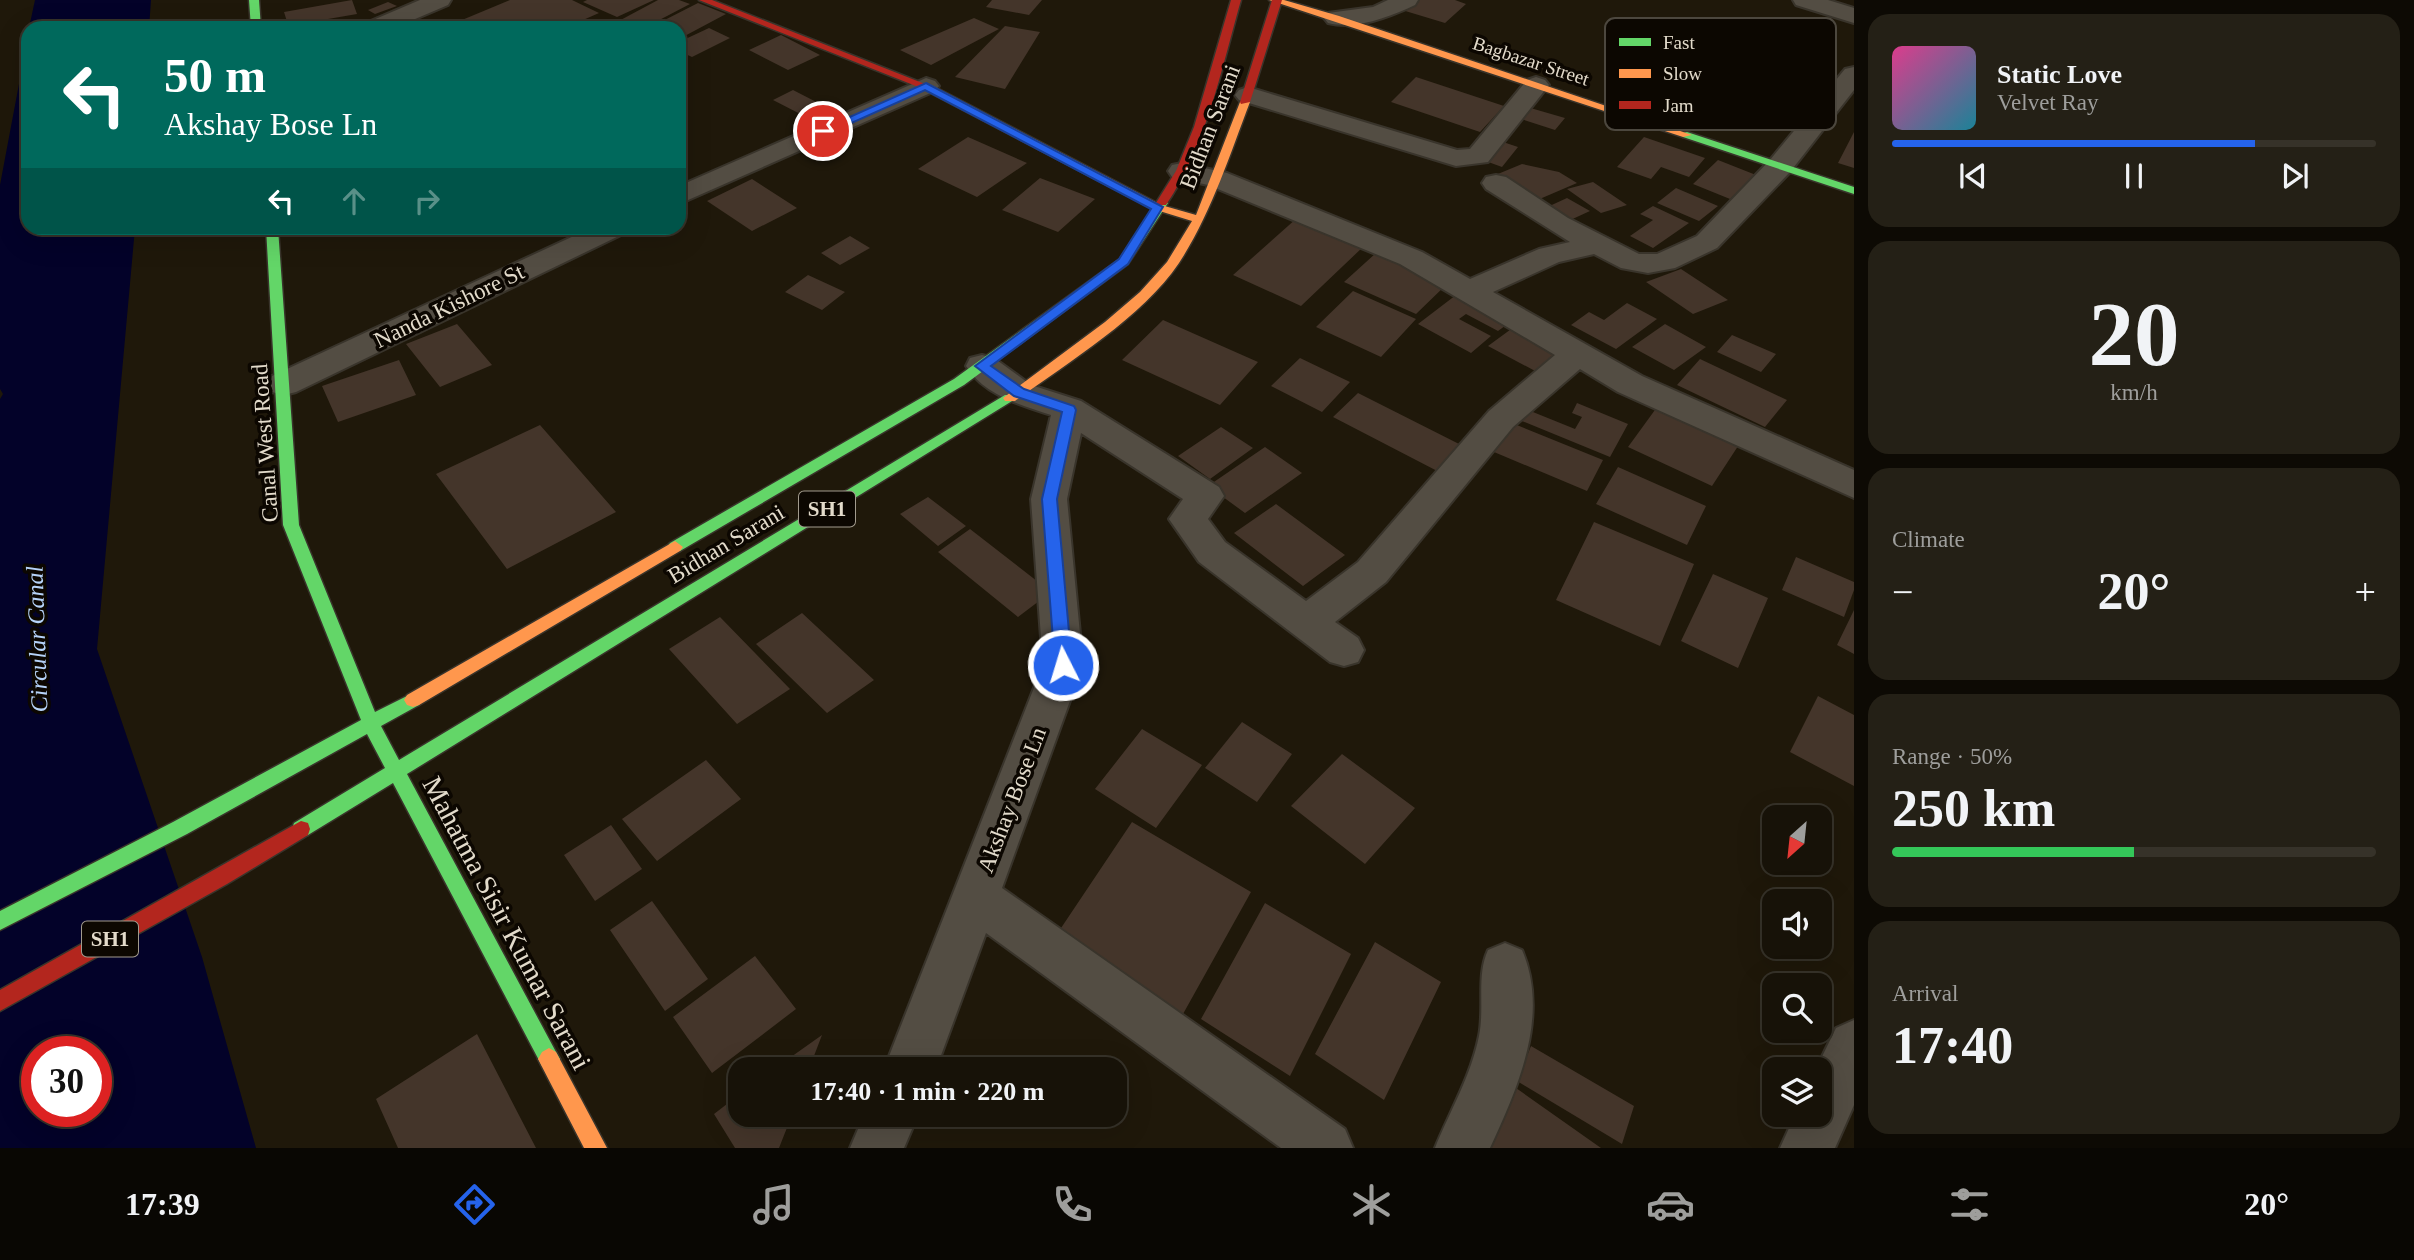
<!DOCTYPE html>
<html lang="en">
<head>
<meta charset="utf-8">
<style>
  body { margin:0; font-family:"Times New Roman",serif; background:#242016; color:#f1f3f6; height:100vh; display:flex; flex-direction:column; font-size:26px; white-space:nowrap }
  * { box-sizing:border-box; margin:0 }
  p { font-size:23px; color:#9e9e9c }
  .icon { flex:none; width:38px; height:38px; fill:none; stroke:currentColor; stroke-width:2; stroke-linecap:round; stroke-linejoin:round }
  .map { position:relative; flex:1; overflow:hidden }
  .drawer { display:flex; flex-direction:column; gap:14px; padding:14px; background:#0d0a04; width:560px }
  .drawer>* { flex:none }
  .guide { position:absolute; left:21px; top:21px; width:665px; height:214px; border-radius:21px; box-shadow:0 7px 28px #0002,0 0 0 2px #363229; background:#00695c; color:#fff; overflow:hidden }
  .needle { width:46px; rotate:207deg }
  .fabs { position:absolute; left:1762px; top:805px; display:grid; gap:14px }
  .fabs a { display:grid; place-items:center; width:70px; height:70px; border-radius:14px; background:#171208; box-shadow:0 7px 28px #0002,0 0 0 2px #363229; font-size:35px }
  .speed { position:absolute; left:21px; top:1036px; display:flex; gap:14px; font-size:35px; font-weight:700; text-align:center }
  .speed>* { display:grid; place-content:center; width:91px; height:91px; border-radius:50%; background:#171208; box-shadow:0 7px 28px #0002,0 0 0 2px #363229; line-height:1 }
  .speed .limit { border:10px solid #d22; background:#fff; color:#111 }
  .pin { position:absolute; display:grid; place-items:center; width:60px; height:60px; color:#fff; margin:-30px; border:4px solid #fff; border-radius:50%; box-shadow:0 2px 7px #0007 }
  .me { position:absolute; width:77px; margin:-38px; rotate:355deg; stroke-linejoin:round; filter:drop-shadow(0 0 5px #0008) }
  .turn { display:flex; align-items:center; gap:24px; height:147px; padding:0 28px; font-size:32px }
  .turn .icon { width:91px; height:91px; stroke-width:2.5 }
  .turn b { display:block; font-size:49px; line-height:60px }
  .lanes { display:flex; align-items:center; height:66px; padding:0 28px; background:#0003; justify-content:center; gap:35px; direction:ltr }
  .lanes .off { opacity:.35 }
  .big { font-size:52px; font-weight:600; line-height:1.1 }
  .drawer .tile { flex:1; display:flex; flex-direction:column; justify-content:center; gap:10px; min-width:0; padding:0 24px; border-radius:21px; background:#242016 }
  .drawer .dial { align-items:center; gap:0 }
  .dial b { font-size:91px; line-height:1 }
  .song { display:flex; align-items:center; gap:21px }
  .cover { width:84px; height:84px; border-radius:10px; background:linear-gradient(135deg,hsl(330 70% 55%),hsl(190 70% 35%)) }
  .played { height:7px; border-radius:4px; background:linear-gradient(90deg,#2563eb 75%,#363229 75%) }
  .keys { display:flex; justify-content:space-around; direction:ltr }
  .heat { display:flex; justify-content:space-between; align-items:center; font-size:38px; direction:ltr }
  .charge { height:10px; border-radius:5px; background:linear-gradient(90deg,#34c759 50%,#363229 0) }
  .trip { position:absolute; left:728px; top:1057px; width:399px; height:70px; border-radius:21px; background:#171208; box-shadow:0 7px 28px #0002,0 0 0 2px #363229; font-weight:600; line-height:70px; text-align:center }
  .tabs { display:flex; height:112px; justify-content:space-around; align-items:center; background:#090703; color:#9e9e9c }
  .tabs .icon { width:49px; height:49px }
  .tabs .selected { color:#2563eb }
  .tabs b { font-size:32px; color:#f1f3f6 }
  main { display:flex; flex:1; min-height:0 }
  .map>svg:first-child { display:block }
  .water { fill:#030229; fill-rule:evenodd }
  .building { fill:#44352a }
  .lines { fill:none; stroke-linecap:round; stroke-linejoin:round }
  .street-casing { stroke:#39342b; stroke-width:4 }
  .fast-casing { stroke:#39342b; stroke-width:3 }
  .slow-casing { stroke:#39342b; stroke-width:3 }
  .jam-casing { stroke:#39342b; stroke-width:3 }
  .street { fill:#534d43; fill-rule:evenodd }
  .fast { fill:#63d668; fill-rule:evenodd }
  .slow { fill:#ff974d; fill-rule:evenodd }
  .jam { fill:#b3261e; fill-rule:evenodd }
  .route { fill:#2563eb; stroke:#184099; stroke-width:2 }
  .labels { text-anchor:middle; dominant-baseline:central; stroke-width:7; stroke-linejoin:round; paint-order:stroke }
  .far-street-label { font-size:19px; fill:#e3dbcb; stroke:#0c0701 }
  .shield { fill:#0c0701; stroke:#a29b8e; stroke-width:2 }
  .shield-label { font-size:21px; font-weight:bold; fill:#e3dbcb }
  .street-label { font-size:23px; fill:#e3dbcb; stroke:#0c0701 }
  .water-label { font-size:24px; font-style:italic; fill:#b6d3f9; stroke:#0c0701 }
  .near-street-label { font-size:28px; fill:#e3dbcb; stroke:#0c0701 }
  .key { fill:#0c0701; stroke:#4c473e; stroke-width:2 }
  .key-label { font-size:19px; fill:#e3dbcb }
</style>
</head>
<body>
<main>
<div class="map">
<svg width="1854" height="1148" viewBox="0 0 1854 1148">
  <rect width="100%" height="100%" fill="#1f180a"/>
  <!-- water -->
  <path class="water" d="M 35,0 L 151,0 L 149,28 L 29,28 Z
    M 28,36 L 28,228 L 135,228 L 97,649 L 202,957 L 256,1148 L 0,1148 L 0,399 L 3,394 L 0,389 L 0,185 ZM 37,1052 L 96,1052 L 96,1111 L 37,1111 Z"/>
  <!-- building -->
  <path class="building" d="M 352,0 L 357,14 L 328,19 L 331,28 L 289,28 L 284,12 Z
    M 510,0 L 572,0 L 599,13 L 565,28 L 477,28 L 462,20 Z
    M 587,0 L 654,0 L 617,17 L 583,2 Z
    M 658,0 L 679,0 L 690,4 L 644,28 L 628,28 L 615,23 Z
    M 992,0 L 1042,0 L 1029,15 L 986,7 Z
    M 1417,0 L 1455,0 L 1466,4 L 1445,23 L 1402,10 Z
    M 388,2 L 397,6 L 375,14 L 368,10 Z
    M 698,3 L 726,14 L 679,39 L 679,28 L 649,28 Z
    M 974,18 L 999,29 L 931,65 L 900,50 Z
    M 1005,26 L 1040,32 L 1005,89 L 955,77 Z
    M 709,28 L 730,38 L 692,57 L 679,51 L 679,42 Z
    M 781,35 L 820,55 L 788,70 L 749,50 Z
    M 1416,77 L 1504,106 L 1480,132 L 1391,102 Z
    M 793,90 L 830,109 L 810,119 L 773,100 Z
    M 1527,107 L 1565,118 L 1555,130 L 1518,118 Z
    M 1854,132 L 1854,168 L 1838,163 Z
    M 968,137 L 1027,163 L 977,197 L 918,169 Z
    M 1644,137 L 1705,158 L 1689,177 L 1661,167 L 1651,179 L 1617,167 Z
    M 1497,140 L 1518,147 L 1502,167 L 1480,159 Z
    M 1718,160 L 1756,175 L 1730,199 L 1693,184 Z
    M 1522,164 L 1559,172 L 1577,183 L 1535,201 L 1493,176 Z
    M 1040,178 L 1095,199 L 1058,232 L 1002,210 Z
    M 752,179 L 797,208 L 752,231 L 707,201 Z
    M 1593,182 L 1627,205 L 1601,213 L 1567,189 Z
    M 1676,188 L 1718,206 L 1699,221 L 1657,203 Z
    M 1567,198 L 1590,211 L 1566,222 L 1543,209 Z
    M 1653,206 L 1689,223 L 1653,248 L 1630,236 L 1653,220 L 1640,214 Z
    M 1297,218 L 1364,246 L 1301,306 L 1233,275 Z
    M 850,236 L 870,248 L 840,265 L 821,253 Z
    M 1376,253 L 1447,284 L 1416,314 L 1344,282 Z
    M 1681,269 L 1728,300 L 1693,314 L 1646,282 Z
    M 808,275 L 845,292 L 822,310 L 785,292 Z
    M 1353,291 L 1416,319 L 1381,357 L 1316,327 Z
    M 1456,295 L 1509,323 L 1498,331 L 1466,314 L 1459,319 L 1491,336 L 1471,353 L 1418,324 Z
    M 1627,303 L 1657,319 L 1616,349 L 1571,325 L 1589,312 L 1604,320 Z
    M 1163,320 L 1258,362 L 1220,405 L 1122,360 Z
    M 457,324 L 492,365 L 440,387 L 406,344 Z
    M 1518,324 L 1565,349 L 1537,372 L 1488,346 Z
    M 1665,324 L 1706,347 L 1674,370 L 1632,347 Z
    M 1732,335 L 1776,354 L 1761,372 L 1717,352 Z
    M 1300,358 L 1350,382 L 1322,412 L 1271,386 Z
    M 1700,359 L 1787,400 L 1765,427 L 1677,385 Z
    M 399,360 L 416,395 L 338,422 L 322,386 Z
    M 1358,393 L 1467,448 L 1443,474 L 1333,417 Z
    M 1577,403 L 1628,424 L 1610,457 L 1522,421 L 1528,410 L 1575,429 L 1582,417 L 1572,413 Z
    M 1660,403 L 1742,440 L 1712,486 L 1628,447 Z
    M 1512,423 L 1603,460 L 1587,491 L 1494,452 Z
    M 540,425 L 616,512 L 507,569 L 436,474 Z
    M 1221,427 L 1253,448 L 1210,479 L 1178,456 Z
    M 1265,447 L 1302,473 L 1245,513 L 1208,486 Z
    M 1618,467 L 1706,506 L 1687,545 L 1596,504 Z
    M 928,497 L 966,526 L 938,546 L 900,514 Z
    M 1276,504 L 1345,555 L 1303,586 L 1234,533 Z
    M 1594,522 L 1694,564 L 1660,646 L 1556,600 Z
    M 970,529 L 1051,592 L 1018,617 L 938,552 Z
    M 1796,557 L 1854,582 L 1854,590 L 1844,617 L 1782,590 Z
    M 1713,574 L 1768,598 L 1738,668 L 1681,641 Z
    M 1854,610 L 1854,654 L 1837,645 Z
    M 802,613 L 874,680 L 827,713 L 756,644 Z
    M 720,617 L 790,689 L 737,724 L 669,649 Z
    M 1818,696 L 1854,715 L 1854,786 L 1790,752 Z
    M 1242,722 L 1292,754 L 1257,802 L 1205,768 Z
    M 1142,729 L 1202,765 L 1156,828 L 1095,789 Z
    M 1342,754 L 1415,808 L 1365,864 L 1291,806 Z
    M 706,760 L 741,799 L 657,861 L 622,819 Z
    M 1132,822 L 1251,892 L 1183,1014 L 1057,934 Z
    M 611,825 L 642,869 L 595,901 L 564,855 Z
    M 652,901 L 708,979 L 665,1011 L 610,930 Z
    M 1265,903 L 1351,954 L 1290,1076 L 1201,1019 Z
    M 1375,942 L 1441,982 L 1384,1100 L 1315,1054 Z
    M 755,956 L 796,1009 L 712,1073 L 673,1017 Z
    M 477,1034 L 536,1148 L 398,1148 L 376,1099 Z
    M 822,1035 L 809,1069 L 774,1069 Z
    M 1531,1046 L 1634,1106 L 1622,1144 L 1517,1081 Z
    M 1516,1088 L 1601,1148 L 1485,1148 Z
    M 740,1094 L 740,1115 L 792,1115 L 779,1148 L 735,1148 L 714,1114 Z"/>
  <g class="lines">
    <defs>
      <path id="street" d="M 420,0 L 451,0 L 448,5 L 394,28 L 362,28 L 366,23 Z
        M 1388,0 L 1418,0 L 1415,5 C 1389,17 1357,30 1328,23 L 1324,18 L 1328,13 L 1373,7 Z
        M 1793,0 L 1828,0 L 1854,8 L 1854,23 L 1796,5 Z
        M 1854,67 L 1854,90 L 1790,172 L 1717,248 L 1675,268 L 1648,273 L 1621,268 L 1594,254 L 1559,262 L 1493,292 L 1642,376 L 1854,470 L 1854,498 L 1618,392 L 1580,369 L 1513,427 L 1386,582 L 1335,622 L 1358,638 L 1364,650 L 1358,662 L 1344,666 L 1330,662 L 1199,562 L 1169,519 L 1183,499 L 1081,433 L 1067,499 L 1083,665 L 1002,888 L 1345,1129 L 1353,1148 L 1281,1148 L 986,933 L 936,1069 L 884,1069 L 1043,665 L 1031,499 L 1051,415 C 1020,405 984,395 966,366 L 970,358 L 982,355 L 994,358 L 1031,385 L 1081,401 L 1219,487 L 1224,496 L 1208,519 L 1225,542 L 1306,601 L 1358,562 L 1489,411 L 1555,355 L 1400,264 L 1208,185 L 1172,177 L 1168,171 L 1172,165 L 1182,163 L 1227,173 L 1422,252 L 1470,279 L 1539,249 L 1570,242 L 1486,189 L 1482,183 L 1486,177 L 1496,175 L 1506,177 L 1568,218 L 1639,254 L 1657,254 L 1697,236 L 1770,160 L 1845,69 Z
        M 1536,77 L 1545,80 L 1549,85 L 1488,162 L 1456,166 L 1239,100 L 1235,95 L 1239,90 L 1248,87 L 1457,150 L 1470,149 L 1527,80 Z
        M 926,78 L 935,81 L 939,86 L 935,91 L 679,204 L 679,186 Z
        M 591,228 L 628,228 L 623,234 L 296,392 L 284,395 L 272,392 L 267,384 L 272,376 Z
        M 1505,943 L 1522,950 C 1550,1016 1518,1087 1490,1148 L 1435,1148 C 1450,1111 1471,1076 1479,1036 C 1485,1007 1476,976 1488,950 Z
        M 1854,1020 L 1854,1105 L 1835,1148 L 1780,1148 L 1795,1115 L 1820,1115 L 1820,1069 L 1816,1069 L 1836,1028 Z
        M 864,1115 L 918,1115 L 904,1148 L 850,1148 Z"/>
      <path id="fast" d="M 249,0 L 259,0 L 261,28 L 251,28 Z
        M 1687,132 L 1854,187 L 1854,194 L 1683,137 L 1683,133 Z
        M 1162,200 L 1168,203 L 1128,264 L 964,385 L 680,551 L 670,551 L 667,547 L 670,543 L 954,379 L 1120,259 L 1158,201 Z
        M 266,228 L 278,228 L 299,525 L 375,712 L 413,693 L 419,695 L 422,700 L 419,705 L 381,726 L 399,760 L 1005,395 L 1015,395 L 1017,398 L 407,774 L 556,1052 L 560,1059 L 556,1066 L 549,1070 L 542,1066 L 393,783 L 308,835 L 301,837 L 294,835 L 292,829 L 294,823 L 385,768 L 367,734 L 187,834 L 0,930 L 0,911 L 173,822 L 361,720 L 283,525 Z"/>
      <path id="slow" d="M 1269,0 L 1284,0 L 1339,16 L 1692,135 L 1683,137 Z
        M 921,84 L 929,84 L 1161,205 L 1196,215 L 1240,102 L 1245,99 L 1250,102 C 1229,157 1211,214 1179,263 C 1143,317 1067,363 1015,401 L 1005,401 L 1003,398 L 1105,322 L 1140,292 L 1167,262 L 1192,221 L 1153,209 L 921,88 Z
        M 675,541 L 683,547 L 680,551 L 419,705 L 413,707 L 407,705 L 404,700 L 407,695 Z
        M 549,1048 L 556,1052 L 607,1148 L 584,1148 L 538,1059 L 542,1052 Z"/>
      <path id="jam" d="M 699,0 L 712,0 L 930,86 L 921,88 Z
        M 1231,0 L 1241,0 C 1221,70 1207,144 1166,205 L 1158,205 L 1156,203 L 1176,171 L 1194,127 Z
        M 1272,0 L 1282,0 L 1250,102 L 1241,104 L 1240,102 Z
        M 301,821 L 308,823 L 310,829 L 308,835 L 227,884 L 0,1011 L 0,990 Z"/>
    </defs>
    <!-- street casing -->
    <use href="#street" class="street-casing"/>
    <!-- fast casing -->
    <use href="#fast" class="fast-casing"/>
    <!-- slow casing -->
    <use href="#slow" class="slow-casing"/>
    <!-- jam casing -->
    <use href="#jam" class="jam-casing"/>
    <!-- street -->
    <use href="#street" class="street"/>
    <!-- fast -->
    <use href="#fast" class="fast"/>
    <!-- slow -->
    <use href="#slow" class="slow"/>
    <!-- jam -->
    <use href="#jam" class="jam"/>
  </g>
  <!-- route -->
  <path class="route" d="M 926,83 L 1163,207 L 1128,264 L 991,366 L 1024,389 L 1074,406 L 1076,410 L 1057,499 L 1072,665 L 1069,670 L 1057,670 L 1055,665 L 1042,499 L 1062,412 L 1014,396 L 975,366 L 1119,259 L 1151,209 L 925,90 L 827,134 L 818,131 Z"/>
  <g class="labels">
    <!-- far-street labels -->
    <g class="far-street-label">
      <text transform="translate(1531 61) rotate(18)">Bagbazar Street</text>
    </g>
    <!-- shield labels -->
    <g class="shield">
      <rect x="799" y="491.5" width="56" height="35" rx="5"/>
      <rect x="82" y="921.5" width="56" height="35" rx="5"/>
    </g>
    <g class="shield-label">
      <text x="827" y="509">SH1</text>
      <text x="110" y="939">SH1</text>
    </g>
    <!-- street labels -->
    <g class="street-label">
      <text transform="translate(1210 127) rotate(-69)">Bidhan Sarani</text>
      <text transform="translate(449 306) rotate(-26)">Nanda Kishore St</text>
      <text transform="translate(265 443) rotate(-94)">Canal West Road</text>
      <text transform="translate(726 544) rotate(-31)">Bidhan Sarani</text>
      <text transform="translate(1012 800) rotate(-69)">Akshay Bose Ln</text>
    </g>
    <!-- water labels -->
    <g class="water-label">
      <text transform="translate(37 639) rotate(-92)">Circular Canal</text>
    </g>
    <!-- near-street labels -->
    <g class="near-street-label">
      <text transform="translate(507 923) rotate(62)">Mahatma Sisir Kumar Sarani</text>
    </g>
  </g>
  <!-- legend -->
  <rect x="1605" y="18" width="231" height="112" rx="10" class="key"/>
  <rect x="1619" y="38" width="32" height="8" fill="#63d668"/>
  <rect x="1619" y="69" width="32" height="9" fill="#ff974d"/>
  <rect x="1619" y="101" width="32" height="8" fill="#b3261e"/>
  <g class="key-label">
    <text x="1663" y="49">Fast</text>
    <text x="1663" y="80">Slow</text>
    <text x="1663" y="112">Jam</text>
  </g>
</svg>
<div class="fabs">
<a><svg class="needle" viewBox="-14 -14 28 28"><path d="M0-13l5 13h-10z" fill="#e53935"/><path d="M0 13l5-13h-10z" fill="#9e9e9c"/></svg></a>
<a><svg class="icon" aria-label="sound" viewBox="0 0 24 24"><path d="M4 9h4l5-4v14l-5-4H4zM17 9q2 3 0 6"/></svg></a>
<a><svg class="icon" aria-label="search" viewBox="0 0 24 24"><circle cx="10" cy="10" r="6"/><path d="M15 15l6 6"/></svg></a>
<a><svg class="icon" aria-label="layers" viewBox="0 0 24 24"><path d="M12 4l9 5-9 5-9-5zM3 14l9 5 9-5"/></svg></a>
</div>
<div class="speed"><div class="limit">30</div></div>
<div class="pin" style="left:823px;top:131px;background:#d93025"><svg class="icon" aria-label="arrive" viewBox="0 0 24 24"><path d="M6 21V4h12l-3 4 3 4H6"/></svg></div>
<svg class="me" style="left:1063px;top:665px" viewBox="-20 -20 40 40"><circle r="17" fill="#2563eb" stroke="#fff" stroke-width="3"/><path d="M0-11L8 9 0 5-8 9z" fill="#fff"/></svg>
<div class="trip">17:40 · 1 min · 220 m</div>
<div class="guide">
<div class="turn"><svg class="icon" aria-label="left" viewBox="0 0 24 24"><path d="M17 20v-9H6M10 6l-5 5 5 5"/></svg><div><b>50 m</b>Akshay Bose Ln</div></div>
<div class="lanes"><svg class="icon" aria-label="left" viewBox="0 0 24 24"><path d="M17 20v-9H6M10 6l-5 5 5 5"/></svg><svg class="icon off" aria-label="ahead" viewBox="0 0 24 24"><path d="M12 20V5M6 11l6-6 6 6"/></svg><svg class="icon off" aria-label="right" viewBox="0 0 24 24"><path d="M7 20v-9h11M14 6l5 5-5 5"/></svg></div>
</div>
</div>
<section class="drawer">
<div class="tile">
<div class="song"><i class="cover"></i><div><b>Static Love</b><p>Velvet Ray</p></div></div>
<div class="played"></div>
<div class="keys"><svg class="icon" aria-label="previous" viewBox="0 0 24 24"><path d="M18 5L8 12l10 7zM5 5v14"/></svg><svg class="icon" aria-label="pause" viewBox="0 0 24 24"><path d="M8 5v14M16 5v14"/></svg><svg class="icon" aria-label="next" viewBox="0 0 24 24"><path d="M6 5l10 7-10 7zM19 5v14"/></svg></div>
</div>
<div class="tile dial"><b>20</b><p>km/h</p></div>
<div class="tile"><p>Climate</p>
<div class="heat"><a>−</a><b class="big">20°</b><a>+</a></div>
</div>
<div class="tile"><p>Range · 50%</p><b class="big">250 km</b><div class="charge"></div></div>
<div class="tile"><p>Arrival</p><b class="big">17:40</b></div>
</section>
</main>
<nav class="tabs">
<b>17:39</b>
<svg class="icon selected" aria-label="directions" viewBox="0 0 24 24"><path d="M12 3l9 9-9 9-9-9zM9 14v-3h6M13 9l2 2-2 2"/></svg>
<svg class="icon" aria-label="music" viewBox="0 0 24 24"><path d="M9 18V5l10-2v13"/><circle cx="6" cy="18" r="3"/><circle cx="16" cy="16" r="3"/></svg>
<svg class="icon" aria-label="phone" viewBox="0 0 24 24"><path d="M5 4h4l2 5-3 2q2 4 5 5l2-3 5 2v4C11 20 4 13 5 4z"/></svg>
<svg class="icon" aria-label="climate" viewBox="0 0 24 24"><path d="M12 3v18M4 7l16 10M4 17L20 7"/></svg>
<svg class="icon" aria-label="car" viewBox="0 0 24 24"><path d="M5 17H2v-5l4-1 3-4h7l3 4 3 1v5h-3M9 17h6M6 11h13"/><circle cx="7" cy="17" r="2"/><circle cx="17" cy="17" r="2"/></svg>
<svg class="icon" aria-label="filters" viewBox="0 0 24 24"><path d="M4 7h16M4 17h16"/><circle cx="9" cy="7" r="2"/><circle cx="15" cy="17" r="2"/></svg>
<b>20°</b>
</nav>
</body>
</html>
